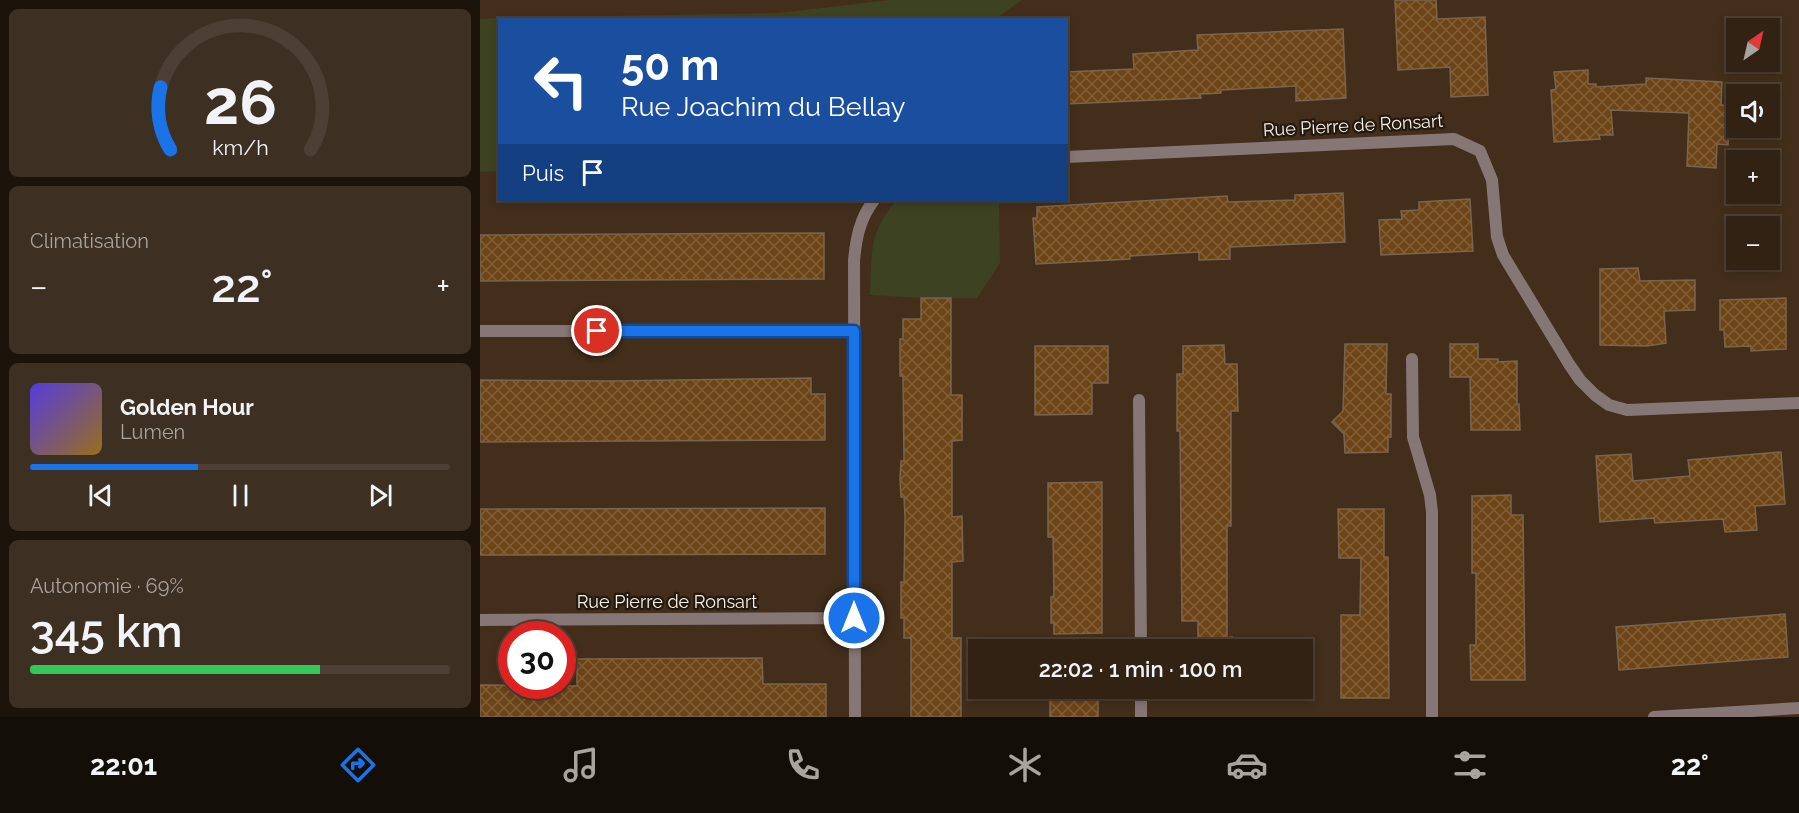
<!DOCTYPE html>
<html lang="fr">
<head>
<meta charset="utf-8">
<style>
  body { margin:0; font-family:Raleway,sans-serif; background:#3d2f22; color:#f1f3f6; height:100vh; display:flex; flex-direction:column; font-size:22px; white-space:nowrap }
  * { box-sizing:border-box; margin:0 }
  p { font-size:20px; color:#a8a4a0 }
  .icon { flex:none; width:33px; height:33px; fill:none; stroke:currentColor; stroke-width:2; stroke-linecap:round; stroke-linejoin:round }
  .map { position:relative; flex:1; overflow:hidden }
  .side { display:flex; flex-direction:column; gap:9px; padding:9px; background:#1c130b; width:480px }
  .side>* { flex:none }
  .guide { position:absolute; left:18px; top:18px; width:570px; height:183px; border-radius:0px; box-shadow:0 3px 9px #0003,0 0 0 2px #4d3f34; background:#1a4fa0; color:#fff; overflow:hidden }
  .needle { width:39px; rotate:34deg }
  .controls { position:absolute; left:1246px; top:18px; display:grid; gap:12px }
  .controls a { display:grid; place-items:center; width:54px; height:54px; border-radius:0px; background:#322214; box-shadow:0 3px 9px #0003,0 0 0 2px #4d3f34; font-size:30px }
  .speed { position:absolute; left:18px; top:621px; display:flex; gap:12px; font-size:30px; font-weight:700; text-align:center }
  .speed>* { display:grid; place-content:center; width:78px; height:78px; border-radius:50%; background:#322214; box-shadow:0 3px 9px #0003,0 0 0 2px #4d3f34; line-height:1 }
  .speed .limit { border:9px solid #d22; background:#fff; color:#111 }
  .pin { position:absolute; display:grid; place-items:center; width:51px; height:51px; color:#fff; margin:-26px; border:3px solid #fff; border-radius:50%; box-shadow:0 2px 6px #0007 }
  .me { position:absolute; width:66px; margin:-33px; rotate:0deg; stroke-linejoin:round; filter:drop-shadow(0 0 4px #0008) }
  .turn { display:flex; align-items:center; gap:21px; height:126px; padding:0 24px; font-size:27px }
  .turn .icon { width:78px; height:78px; stroke-width:2.5 }
  .turn b { display:block; font-size:42px; line-height:51px }
  .then { display:flex; align-items:center; height:57px; padding:0 24px; background:#0003; gap:12px; font-size:22px }
  .big { font-size:45px; font-weight:600; line-height:1.1 }
  .side .tile { flex:1; display:flex; flex-direction:column; justify-content:center; gap:9px; min-width:0; padding:0 21px; border-radius:9px; background:#3d2f22 }
  .side .dial { align-items:center; gap:0 }
  .dial svg { height:156px; overflow:visible; fill:none; stroke:#4d3f34; stroke-width:7; stroke-linecap:round; text-anchor:middle }
  .dial text { fill:#f1f3f6; stroke:none }
  .song { display:flex; align-items:center; gap:18px }
  .cover { width:72px; height:72px; border-radius:9px; background:linear-gradient(135deg,hsl(250 70% 55%),hsl(40 70% 35%)) }
  .played { height:6px; border-radius:3px; background:linear-gradient(90deg,#1a73e8 40%,#4d3f34 40%) }
  .keys { display:flex; justify-content:space-around; direction:ltr }
  .heat { display:flex; justify-content:space-between; align-items:center; font-size:33px; direction:ltr }
  .charge { height:9px; border-radius:4px; background:linear-gradient(90deg,#34c759 69%,#4d3f34 0) }
  .trip { position:absolute; left:488px; top:639px; width:345px; height:60px; border-radius:0px; background:#322214; box-shadow:0 3px 9px #0003,0 0 0 2px #4d3f34; font-weight:600; line-height:60px; text-align:center }
  .menu { display:flex; height:96px; justify-content:space-around; align-items:center; background:#140e08; color:#a8a4a0 }
  .menu .icon { width:42px; height:42px }
  .menu .on { color:#1a73e8 }
  .menu b { font-size:27px; color:#f1f3f6 }
  main { display:flex; flex:1; min-height:0 }
  .map>svg:first-child { display:block }
  .grass { fill:#3d4222 }
  .forest { fill:url(#forest-firs) }
  .building { fill:url(#building-cross-hatch); stroke:#7b644e; stroke-width:1.5 }
  .lines { fill:none; stroke-linecap:round; stroke-linejoin:round }
  .street { stroke:#867676; stroke-width:12 }
  .route-casing { stroke:#114b97; stroke-width:15 }
  .route { stroke:#1a73e8; stroke-width:10 }
  .labels { text-anchor:middle; dominant-baseline:central; stroke-width:4.5; stroke-linejoin:round; paint-order:stroke }
  .street-label { font-size:18px; fill:#fbeee2; stroke:#221910 }
</style>
</head>
<body>
<main>
<section class="side">
<div class="tile dial"><svg viewBox="0 0 100 80">
<path d="M14 69A42 42 0 1 1 86 69"/>
<path d="M14 69A42 42 0 0 1 9 37" stroke="#1a73e8"/>
<text x="50" y="56" font-size="32" font-weight="700">26</text>
<text x="50" y="72" font-size="11">km/h</text>
</svg></div>
<div class="tile"><p>Climatisation</p>
<div class="heat"><a>−</a><b class="big">22°</b><a>+</a></div>
</div>
<div class="tile">
<div class="song"><i class="cover"></i><div><b>Golden Hour</b><p>Lumen</p></div></div>
<div class="played"></div>
<div class="keys"><svg class="icon" aria-label="previous" viewBox="0 0 24 24"><path d="M18 5L8 12l10 7zM5 5v14"/></svg><svg class="icon" aria-label="pause" viewBox="0 0 24 24"><path d="M8 5v14M16 5v14"/></svg><svg class="icon" aria-label="next" viewBox="0 0 24 24"><path d="M6 5l10 7-10 7zM19 5v14"/></svg></div>
</div>
<div class="tile"><p>Autonomie · 69%</p><b class="big">345 km</b><div class="charge"></div></div>
</section>
<div class="map">
<svg width="1319" height="717" viewBox="0 0 1319 717">
  <defs>
    <pattern id="forest-firs" width="22" height="20" patternUnits="userSpaceOnUse" patternTransform="scale(1.5)"><rect width="22" height="20" fill="#3d4222"/><path d="M5 1l3.5 6h-7zM16 11l3.5 6h-7z" fill="#5a5e42"/></pattern>
    <pattern id="building-cross-hatch" width="8" height="8" patternUnits="userSpaceOnUse" patternTransform="scale(1.5)"><rect width="8" height="8" fill="#6c4416"/><path d="M0 0l8 8M0 8l8-8" fill="none" stroke="#825f38"/></pattern>
  </defs>
  <rect width="100%" height="100%" fill="#422e1a"/>
  <!-- grass -->
  <path class="grass" d="M 410,0 L 542,0 L 515,19 L 299,20 L 298,13 Z
    M 20,18 L 19,171 L 0,172 L 0,19 Z
    M 417,200 L 519,200 L 520,263 L 497,298 L 441,298 L 390,295 C 392,254 388,232 417,200 Z"/>
  <!-- forest -->
  <path class="forest" d="M 298,13 L 299,19 L 20,18 Z"/>
  <!-- building -->
  <path class="building" d="M 915,0 L 956,0 L 957,19 L 1005,17 L 1008,95 L 971,97 L 970,67 L 918,70 Z
    M 863,29 L 866,98 L 816,101 L 816,86 L 741,90 L 741,93 L 720,94 L 721,98 L 586,104 L 586,72 L 654,69 L 653,54 L 718,50 L 717,35 Z
    M 1108,70 L 1108,84 L 1116,84 L 1116,87 L 1166,84 L 1166,78 L 1242,82 L 1241,105 L 1250,106 L 1248,145 L 1237,144 L 1236,168 L 1207,166 L 1209,113 L 1131,110 L 1133,135 L 1119,135 L 1120,139 L 1074,142 L 1071,90 L 1076,89 L 1074,72 Z
    M 863,193 L 865,242 L 750,247 L 750,259 L 719,260 L 719,252 L 650,256 L 650,259 L 556,264 L 553,218 L 557,218 L 557,207 L 747,196 L 748,202 L 815,200 L 815,195 Z
    M 990,199 L 993,251 L 901,255 L 899,220 L 922,219 L 921,211 L 939,210 L 939,202 Z
    M 344,233 L 344,279 L 0,281 L 0,235 Z
    M 1158,268 L 1160,281 L 1215,280 L 1215,310 L 1184,311 L 1186,343 L 1167,346 L 1120,345 L 1120,269 Z
    M 441,298 L 471,298 L 471,395 L 482,395 L 482,440 L 472,441 L 472,517 L 482,516 L 483,561 L 472,562 L 472,638 L 481,638 L 481,717 L 431,717 L 431,638 L 424,638 L 424,618 L 421,618 L 421,582 L 424,582 L 425,517 L 424,497 L 421,497 L 420,479 L 421,461 L 424,461 L 423,376 L 420,376 L 420,339 L 423,339 L 423,319 L 441,319 Z
    M 1306,298 L 1306,349 L 1271,351 L 1271,346 L 1245,347 L 1244,330 L 1240,330 L 1240,300 Z
    M 865,344 L 907,344 L 906,394 L 911,394 L 911,437 L 908,437 L 908,452 L 865,453 L 864,434 L 852,422 L 863,411 Z
    M 970,344 L 998,344 L 998,359 L 1018,359 L 1018,362 L 1037,361 L 1037,404 L 1039,404 L 1040,430 L 991,430 L 990,377 L 970,377 Z
    M 744,345 L 745,364 L 757,364 L 758,411 L 751,411 L 751,526 L 747,526 L 747,638 L 752,637 L 752,650 L 718,650 L 718,621 L 702,621 L 700,431 L 697,431 L 697,374 L 703,374 L 703,346 Z
    M 555,346 L 628,346 L 628,383 L 612,383 L 612,414 L 555,415 Z
    M 331,378 L 331,394 L 345,394 L 345,440 L 0,442 L 0,380 L 131,381 Z
    M 1301,452 L 1305,504 L 1275,506 L 1277,530 L 1245,532 L 1243,519 L 1175,523 L 1174,518 L 1120,522 L 1116,456 L 1151,454 L 1153,481 L 1210,476 L 1208,460 Z
    M 622,482 L 622,633 L 574,634 L 574,623 L 571,623 L 571,597 L 574,596 L 573,537 L 568,537 L 568,483 Z
    M 1031,495 L 1031,515 L 1043,515 L 1045,680 L 991,680 L 990,645 L 996,645 L 996,573 L 992,573 L 992,496 Z
    M 345,508 L 345,554 L 0,555 L 0,509 Z
    M 858,509 L 904,509 L 904,557 L 908,557 L 909,698 L 861,698 L 861,615 L 880,615 L 881,558 L 859,558 Z
    M 1305,614 L 1308,657 L 1139,670 L 1136,627 Z
    M 282,658 L 283,684 L 346,684 L 346,717 L 0,717 L 0,685 L 97,686 L 97,659 Z
    M 570,688 L 618,688 L 618,717 L 570,717 Z
    M 718,688 L 753,688 L 753,692 L 718,692 Z"/>
  <g class="lines">
    <!-- street -->
    <path class="street" d="M 586,157 L 974,139 L 1000,151 L 1012,180 L 1017,237 L 1023,255 L 1089,364 L 1100,380 L 1115,395 L 1129,405 L 1147,410 L 1319,403
      M 0,331 L 374,331
      M 932,359 L 933,437 L 950,495 L 952,512 L 952,717
      M 659,400 L 661,650
      M 0,620 L 374,618
      M 661,688 L 661,717
      M 375,717 L 374,261 C 376,238 380,218 394,200
      M 1174,717 L 1319,708"/>
  </g>
  <g class="lines">
    <defs>
      <path id="route" d="M 117,331 L 374,331 L 374,618"/>
    </defs>
    <!-- route casing -->
    <use href="#route" class="route-casing"/>
    <!-- route -->
    <use href="#route" class="route"/>
  </g>
  <g class="labels">
    <!-- street labels -->
    <g class="street-label">
      <text transform="translate(873 125) rotate(-3)">Rue Pierre de Ronsart</text>
      <text x="187" y="601">Rue Pierre de Ronsart</text>
    </g>
  </g>
</svg>
<div class="controls">
<a><svg class="needle" viewBox="-14 -14 28 28"><path d="M0-13l5 13h-10z" fill="#e53935"/><path d="M0 13l5-13h-10z" fill="#a8a4a0"/></svg></a>
<a><svg class="icon" aria-label="sound" viewBox="0 0 24 24"><path d="M4 9h4l5-4v14l-5-4H4zM17 9q2 3 0 6"/></svg></a>
<a>+</a>
<a>−</a>
</div>
<div class="speed"><div class="limit">30</div></div>
<div class="pin" style="left:117px;top:331px;background:#d93025"><svg class="icon" aria-label="arrive" viewBox="0 0 24 24"><path d="M6 21V4h12l-3 4 3 4H6"/></svg></div>
<svg class="me" style="left:374px;top:618px" viewBox="-20 -20 40 40"><circle r="17" fill="#1a73e8" stroke="#fff" stroke-width="3"/><path d="M0-11L8 9 0 5-8 9z" fill="#fff"/></svg>
<div class="trip">22:02 · 1 min · 100 m</div>
<div class="guide">
<div class="turn"><svg class="icon" aria-label="left" viewBox="0 0 24 24"><path d="M17 20v-9H6M10 6l-5 5 5 5"/></svg><div><b>50 m</b>Rue Joachim du Bellay</div></div>
<div class="then">Puis<svg class="icon" aria-label="arrive" viewBox="0 0 24 24"><path d="M6 21V4h12l-3 4 3 4H6"/></svg></div>
</div>
</div>
</main>
<nav class="menu">
<b>22:01</b>
<svg class="icon on" aria-label="directions" viewBox="0 0 24 24"><path d="M12 3l9 9-9 9-9-9zM9 14v-3h6M13 9l2 2-2 2"/></svg>
<svg class="icon" aria-label="music" viewBox="0 0 24 24"><path d="M9 18V5l10-2v13"/><circle cx="6" cy="18" r="3"/><circle cx="16" cy="16" r="3"/></svg>
<svg class="icon" aria-label="phone" viewBox="0 0 24 24"><path d="M5 4h4l2 5-3 2q2 4 5 5l2-3 5 2v4C11 20 4 13 5 4z"/></svg>
<svg class="icon" aria-label="climate" viewBox="0 0 24 24"><path d="M12 3v18M4 7l16 10M4 17L20 7"/></svg>
<svg class="icon" aria-label="car" viewBox="0 0 24 24"><path d="M5 17H2v-5l4-1 3-4h7l3 4 3 1v5h-3M9 17h6M6 11h13"/><circle cx="7" cy="17" r="2"/><circle cx="17" cy="17" r="2"/></svg>
<svg class="icon" aria-label="filters" viewBox="0 0 24 24"><path d="M4 7h16M4 17h16"/><circle cx="9" cy="7" r="2"/><circle cx="15" cy="17" r="2"/></svg>
<b>22°</b>
</nav>
</body>
</html>
